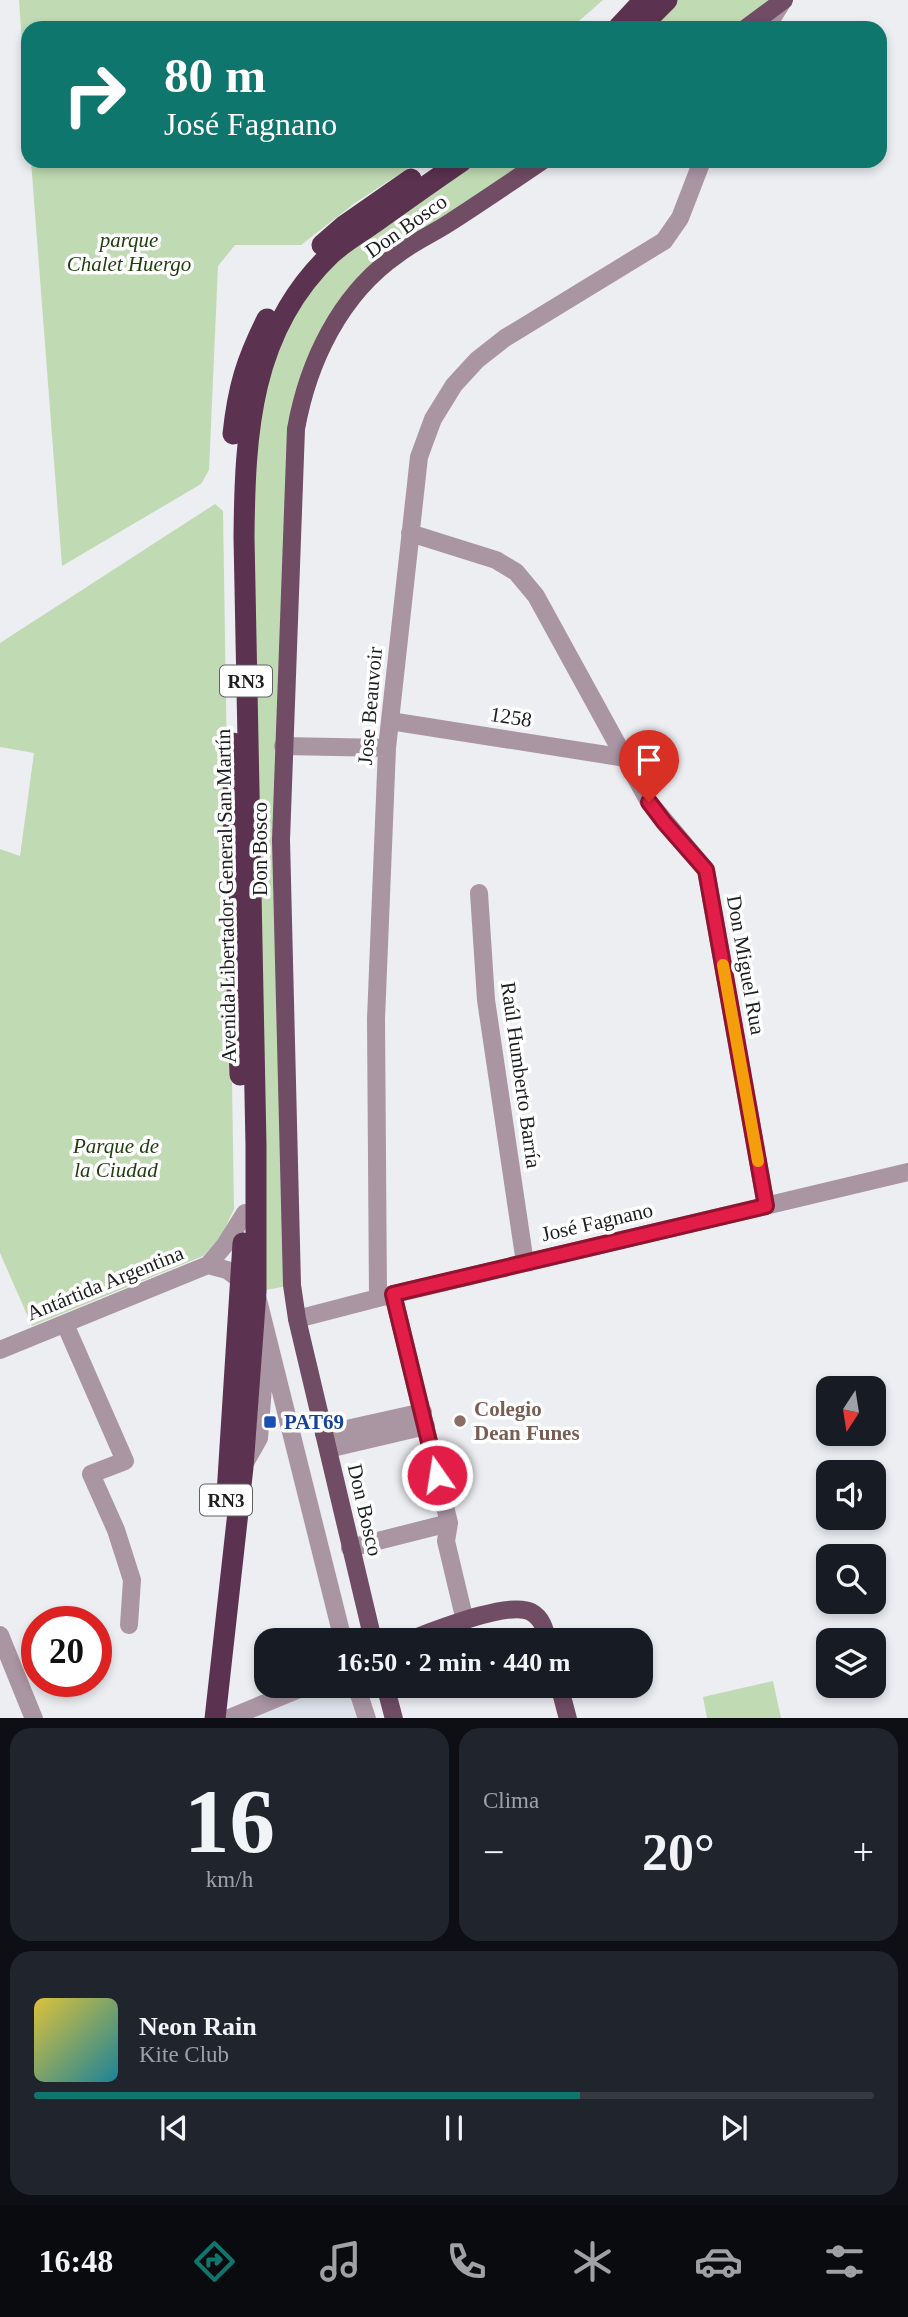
<!DOCTYPE html>
<html lang="es">
<head>
<meta charset="utf-8">
<style>
  body { margin:0; font-family:"Times New Roman",serif; background:#20242c; color:#f1f3f6; height:100vh; display:flex; flex-direction:column; font-size:26px; white-space:nowrap }
  * { box-sizing:border-box; margin:0 }
  p { font-size:23px; color:#9ea1a6 }
  .icon { flex:none; width:38px; height:38px; fill:none; stroke:currentColor; stroke-width:2; stroke-linecap:round; stroke-linejoin:round }
  .map { position:relative; height:1718px; overflow:hidden }
  .details { display:flex; flex-direction:column; gap:10px; padding:10px; background:#0d0f14; flex:1 }
  .details>* { flex:none }
  .banner { position:absolute; left:21px; top:21px; width:866px; height:147px; border-radius:21px; box-shadow:0 4px 10px #0003; background:#0f766e; color:#fff; overflow:hidden }
  .needle { width:46px; rotate:192deg }
  .tools { position:absolute; left:816px; top:1376px; display:grid; gap:14px }
  .tools a { display:grid; place-items:center; width:70px; height:70px; border-radius:14px; background:#171b24; box-shadow:0 4px 10px #0003; font-size:35px }
  .speed { position:absolute; left:21px; top:1606px; display:flex; gap:14px; font-size:35px; font-weight:700; text-align:center }
  .speed>* { display:grid; place-content:center; width:91px; height:91px; border-radius:50%; background:#171b24; box-shadow:0 4px 10px #0003; line-height:1 }
  .speed .limit { border:10px solid #d22; background:#fff; color:#111 }
  .pin { position:absolute; display:grid; place-items:center; width:60px; height:60px; color:#fff; margin:-72px -30px; border-radius:50% 50% 50% 0; rotate:-45deg; box-shadow:0 0 7px #0007 }
  .pin .icon { rotate:45deg }
  .me { position:absolute; width:77px; margin:-38px; rotate:347deg; stroke-linejoin:round; filter:drop-shadow(0 0 5px #0008) }
  .turn { display:flex; align-items:center; gap:24px; height:147px; padding:0 28px; font-size:32px }
  .turn .icon { width:91px; height:91px; stroke-width:2.5 }
  .turn b { display:block; font-size:49px; line-height:60px }
  .big { font-size:52px; font-weight:700; line-height:1.1 }
  .details .tile { flex:1; display:flex; flex-direction:column; justify-content:center; gap:10px; min-width:0; padding:0 24px; border-radius:21px; background:#20242c }
  .details .dial { align-items:center; gap:0 }
  .dial b { font-size:91px; line-height:1 }
  .song { display:flex; align-items:center; gap:21px }
  .cover { width:84px; height:84px; border-radius:10px; background:linear-gradient(135deg,hsl(50 70% 55%),hsl(190 70% 35%)) }
  .played { height:7px; border-radius:4px; background:linear-gradient(90deg,#0f766e 65%,#363941 65%) }
  .keys { display:flex; justify-content:space-around; direction:ltr }
  .heat { display:flex; justify-content:space-between; align-items:center; font-size:38px; direction:ltr }
  .details .tiles { flex:1; display:grid; gap:10px; grid-template-columns:1fr 1fr }
  .tile:last-child { grid-column:span 2 }
  .trip { position:absolute; left:254px; top:1628px; width:399px; height:70px; border-radius:21px; background:#171b24; box-shadow:0 4px 10px #0003; font-weight:700; line-height:70px; text-align:center }
  .tabs { display:flex; height:112px; justify-content:space-around; align-items:center; background:#090b0e; color:#9ea1a6 }
  .tabs .icon { width:49px; height:49px }
  .tabs .active { color:#0f766e }
  .tabs b { font-size:32px; color:#f1f3f6 }
  .map>svg:first-child { display:block }
  .built { fill:#dde3ed }
  .green { fill:#c0dab4 }
  .lines { fill:none; stroke-linecap:round; stroke-linejoin:round }
  .minor { stroke:#aa95a3; stroke-width:18 }
  .major { stroke:#704c65; stroke-width:18 }
  .highway { stroke:#5b324f; stroke-width:21 }
  .route-casing { stroke:#92132f; stroke-width:18 }
  .route { stroke:#e11d48; stroke-width:12 }
  .slow { stroke:#f59e0b; stroke-width:12 }
  .education-dot { fill:#8d6e63; stroke:#fff; stroke-width:2.5 }
  .transit-dot { fill:#1a4fb4; stroke:#fff; stroke-width:2.5 }
  .labels { text-anchor:middle; dominant-baseline:central; stroke-width:7; stroke-linejoin:round; paint-order:stroke }
  .shield { fill:#fff; stroke:#616262; stroke-width:2 }
  .shield-label { font-size:19px; font-weight:bold; fill:#1d1e1f }
  .street-label { font-size:21px; fill:#1d1e1f; stroke:#fff }
  .park-label { font-size:21px; font-style:italic; fill:#1f3d0d; stroke:#fff }
  .education-label { font-size:21px; font-weight:bold; fill:#785e54; stroke:#fff; text-anchor:start }
  .transit-label { font-size:21px; font-weight:bold; fill:#164399; stroke:#fff; text-anchor:start }
</style>
</head>
<body>
<div class="map">
<svg width="908" height="1719" viewBox="0 0 908 1719">
  <rect width="100%" height="100%" fill="#eceef2"/>
  <!-- built -->
  <path class="built" d="M 309,1685 L 356,1685 L 367,1719 L 227,1719 Z"/>
  <!-- green -->
  <path class="green" d="M 19,0 L 603,0 L 571,28 L 28,28 L 28,128 Z
    M 667,0 L 784,0 L 746,28 L 639,28 Z
    M 31,161 L 419,161 L 355,203 L 301,245 L 235,245 L 218,266 L 209,470 L 201,484 L 62,566 Z
    M 462,161 L 542,161 L 367,281 L 301,400 L 283,746 L 292,1285 L 256,1292 L 252,405 L 313,272 Z
    M 215,504 L 223,511 L 234,1209 L 221,1237 L 203,1256 L 32,1326 L 0,1253 L 0,849 L 20,856 L 34,753 L 0,747 L 0,643 Z
    M 773,1681 L 781,1718 L 707,1718 L 703,1697 Z"/>
  <g class="lines">
    <!-- minor -->
    <path class="minor" d="M 766,28 L 783,1
      M 410,533 L 496,560 L 516,572 L 536,596 L 649,802 L 706,870 L 766,1206
      M 390,721 L 626,758
      M 283,746 L 387,748
      M 479,893 L 486,1000 L 525,1263
      M 208,1265 L 227,1270 L 242,1281
      M 393,1294 L 449,1523 L 446,1541 L 465,1621
      M 378,1298 L 376,1019 L 387,748 L 419,457 L 433,419 L 454,385 L 477,360 L 505,338 L 664,241 L 680,218 L 702,161
      M 258,1300 L 343,1640
      M 297,1319 L 378,1298 L 908,1172
      M 65,1324 L 125,1461 L 91,1474 L 116,1530 L 132,1580 L 129,1625
      M 0,1350 L 208,1265 L 225,1245 L 245,1213
      M 324,1434 L 423,1412
      M 328,1449 L 426,1426
      M 245,1463 L 259,1438 L 264,1374 L 261,1348
      M 350,1548 L 449,1523
      M 0,1635 L 34,1719
      M 356,1685 L 367,1719
      M 227,1719 L 309,1685"/>
    <!-- major -->
    <path class="major" d="M 746,28 L 784,0
      M 373,1640 L 297,1319 L 292,1285 L 281,840 L 296,429 C 308,362 340,294 398,254 C 414,242 432,234 449,223 C 480,203 511,182 542,161
      M 409,1640 C 434,1631 509,1600 531,1612 C 542,1618 545,1629 547,1640
      M 385,1685 L 394,1719
      M 559,1685 L 568,1719"/>
    <!-- highway -->
    <path class="highway" d="M 618,28 L 644,0
      M 639,28 L 667,0
      M 322,245 L 345,225 L 411,179
      M 233,434 C 238,387 246,361 267,319
      M 233,743 L 234,896 L 240,1075
      M 227,1494 L 243,1243
      M 215,1719 L 243,1467 L 256,1292 L 256,1146 L 244,537 C 245,433 250,331 331,254 C 344,242 360,233 374,223 C 403,202 433,181 462,161"/>
  </g>
  <g class="lines">
    <defs>
      <path id="route" d="M 437,1475 L 393,1294 L 766,1206 L 706,870 L 664,822 L 649,802"/>
    </defs>
    <!-- route casing -->
    <use href="#route" class="route-casing"/>
    <!-- route -->
    <use href="#route" class="route"/>
    <!-- slow -->
    <path class="slow" d="M 723,965 L 758,1161"/>
  </g>
  <!-- markers -->
  <circle class="education-dot" cx="460" cy="1421" r="7"/>
  <rect class="transit-dot" x="263" y="1415" width="14" height="14" rx="3.5"/>
  <g class="labels">
    <!-- shield labels -->
    <g class="shield">
      <rect x="220" y="665.5" width="52" height="31" rx="5"/>
      <rect x="200" y="1484.5" width="52" height="31" rx="5"/>
    </g>
    <g class="shield-label">
      <text x="246" y="681">RN3</text>
      <text x="226" y="1500">RN3</text>
    </g>
    <!-- street labels -->
    <g class="street-label">
      <text transform="translate(406 226) rotate(-35)">Don Bosco</text>
      <text transform="translate(370 706) rotate(-85)">Jose Beauvoir</text>
      <text transform="translate(511 717) rotate(9)">1258</text>
      <text transform="translate(260 849) rotate(-90)">Don Bosco</text>
      <text transform="translate(226 896) rotate(-91)">Avenida Libertador General San Martín</text>
      <text transform="translate(746 965) rotate(80)">Don Miguel Rua</text>
      <text transform="translate(521 1075) rotate(82)">Raúl Humberto Barría</text>
      <text transform="translate(597 1222) rotate(-13)">José Fagnano</text>
      <text transform="translate(105 1283) rotate(-22)">Antártida Argentina</text>
      <text transform="translate(365 1510) rotate(77)">Don Bosco</text>
    </g>
    <!-- park labels -->
    <g class="park-label">
      <text x="129" y="240">parque<tspan x="129" dy="24">Chalet Huergo</tspan></text>
      <text x="116" y="1146">Parque de<tspan x="116" dy="24">la Ciudad</tspan></text>
    </g>
    <!-- education labels -->
    <g class="education-label">
      <text x="474" y="1409">Colegio<tspan x="474" dy="24">Dean Funes</tspan></text>
    </g>
    <!-- transit labels -->
    <g class="transit-label">
      <text x="284" y="1422">PAT69</text>
    </g>
  </g>
</svg>
<div class="tools">
<a><svg class="needle" viewBox="-14 -14 28 28"><path d="M0-13l5 13h-10z" fill="#e53935"/><path d="M0 13l5-13h-10z" fill="#9ea1a6"/></svg></a>
<a><svg class="icon" aria-label="sound" viewBox="0 0 24 24"><path d="M4 9h4l5-4v14l-5-4H4zM17 9q2 3 0 6"/></svg></a>
<a><svg class="icon" aria-label="search" viewBox="0 0 24 24"><circle cx="10" cy="10" r="6"/><path d="M15 15l6 6"/></svg></a>
<a><svg class="icon" aria-label="layers" viewBox="0 0 24 24"><path d="M12 4l9 5-9 5-9-5zM3 14l9 5 9-5"/></svg></a>
</div>
<div class="speed"><div class="limit">20</div></div>
<div class="pin" style="left:649px;top:802px;background:#d93025"><svg class="icon" aria-label="arrive" viewBox="0 0 24 24"><path d="M6 21V4h12l-3 4 3 4H6"/></svg></div>
<svg class="me" style="left:437px;top:1475px" viewBox="-20 -20 40 40"><circle r="17" fill="#e11d48" stroke="#fff" stroke-width="3"/><path d="M0-11L8 9 0 5-8 9z" fill="#fff"/></svg>
<div class="trip">16:50 · 2 min · 440 m</div>
<div class="banner">
<div class="turn"><svg class="icon" aria-label="right" viewBox="0 0 24 24"><path d="M7 20v-9h11M14 6l5 5-5 5"/></svg><div><b>80 m</b>José Fagnano</div></div>
</div>
</div>
<section class="details">
<div class="tiles">
<div class="tile dial"><b>16</b><p>km/h</p></div>
<div class="tile"><p>Clima</p>
<div class="heat"><a>−</a><b class="big">20°</b><a>+</a></div>
</div>
<div class="tile">
<div class="song"><i class="cover"></i><div><b>Neon Rain</b><p>Kite Club</p></div></div>
<div class="played"></div>
<div class="keys"><svg class="icon" aria-label="previous" viewBox="0 0 24 24"><path d="M18 5L8 12l10 7zM5 5v14"/></svg><svg class="icon" aria-label="pause" viewBox="0 0 24 24"><path d="M8 5v14M16 5v14"/></svg><svg class="icon" aria-label="next" viewBox="0 0 24 24"><path d="M6 5l10 7-10 7zM19 5v14"/></svg></div>
</div>
</div>
</section>
<nav class="tabs">
<b>16:48</b>
<svg class="icon active" aria-label="directions" viewBox="0 0 24 24"><path d="M12 3l9 9-9 9-9-9zM9 14v-3h6M13 9l2 2-2 2"/></svg>
<svg class="icon" aria-label="music" viewBox="0 0 24 24"><path d="M9 18V5l10-2v13"/><circle cx="6" cy="18" r="3"/><circle cx="16" cy="16" r="3"/></svg>
<svg class="icon" aria-label="phone" viewBox="0 0 24 24"><path d="M5 4h4l2 5-3 2q2 4 5 5l2-3 5 2v4C11 20 4 13 5 4z"/></svg>
<svg class="icon" aria-label="climate" viewBox="0 0 24 24"><path d="M12 3v18M4 7l16 10M4 17L20 7"/></svg>
<svg class="icon" aria-label="car" viewBox="0 0 24 24"><path d="M5 17H2v-5l4-1 3-4h7l3 4 3 1v5h-3M9 17h6M6 11h13"/><circle cx="7" cy="17" r="2"/><circle cx="17" cy="17" r="2"/></svg>
<svg class="icon" aria-label="filters" viewBox="0 0 24 24"><path d="M4 7h16M4 17h16"/><circle cx="9" cy="7" r="2"/><circle cx="15" cy="17" r="2"/></svg>
</nav>
</body>
</html>
